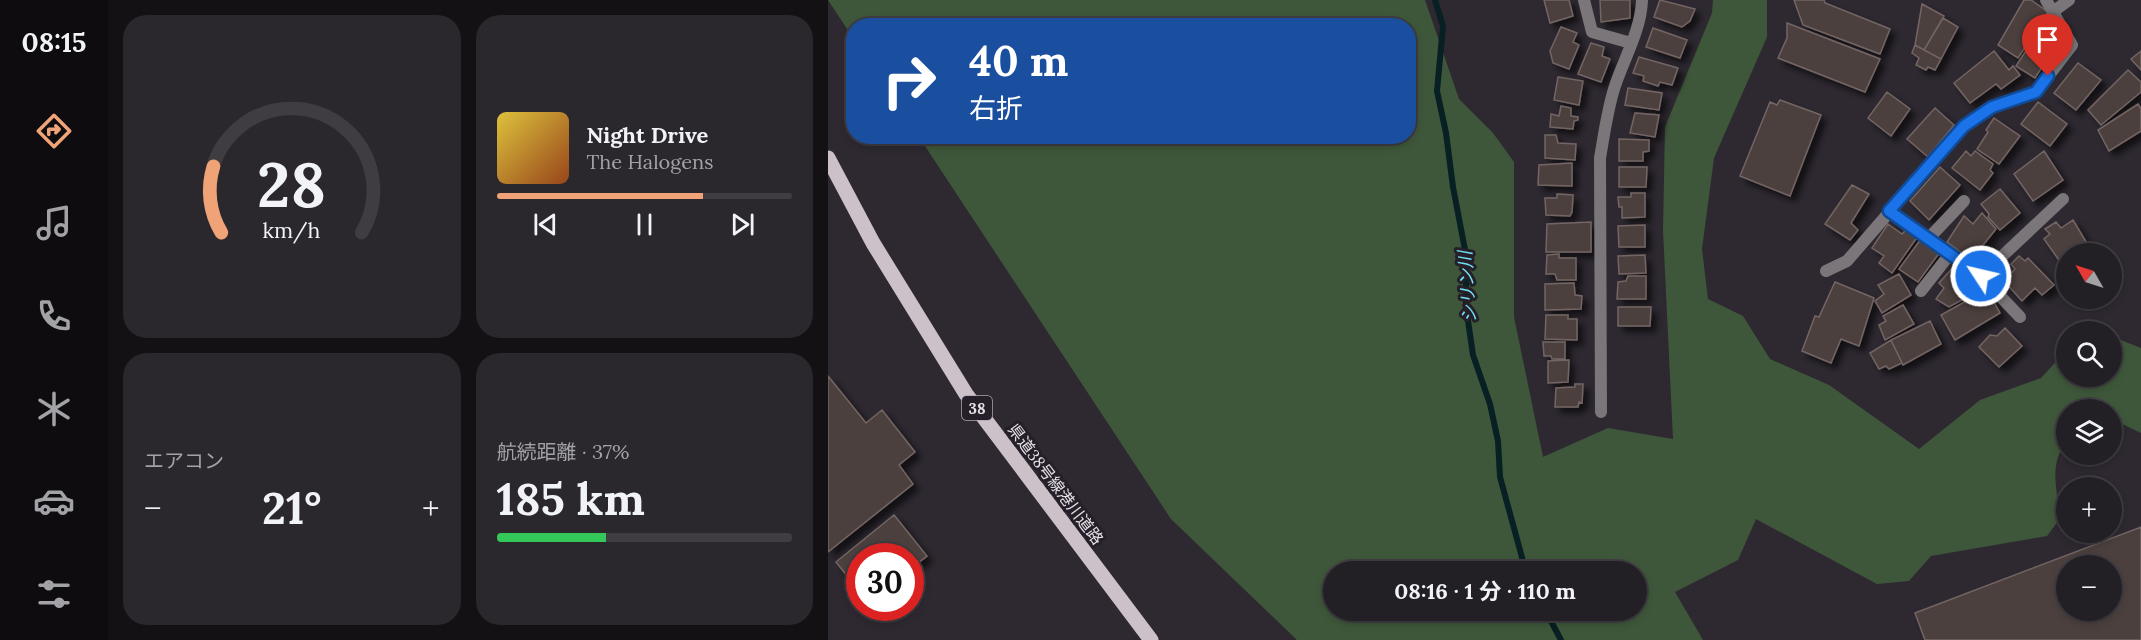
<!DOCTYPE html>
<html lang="ja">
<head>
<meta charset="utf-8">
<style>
  body { margin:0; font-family:Lora,"Noto Sans JP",serif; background:#2a272d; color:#f1f3f6; height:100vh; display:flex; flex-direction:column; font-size:22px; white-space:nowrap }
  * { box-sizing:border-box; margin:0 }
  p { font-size:20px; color:#a2a2a7 }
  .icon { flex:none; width:33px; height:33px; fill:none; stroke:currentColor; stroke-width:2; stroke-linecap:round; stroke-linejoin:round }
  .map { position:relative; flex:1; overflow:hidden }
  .panel { display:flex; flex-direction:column; gap:15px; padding:15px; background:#131114; width:720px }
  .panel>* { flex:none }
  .banner { position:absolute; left:18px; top:18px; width:570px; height:126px; border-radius:24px; box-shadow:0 3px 9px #0003,0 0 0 2px #3f3d42; background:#1a4fa0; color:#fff; overflow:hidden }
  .needle { width:39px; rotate:309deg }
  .controls { position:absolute; left:1228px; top:243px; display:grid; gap:12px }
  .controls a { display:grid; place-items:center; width:66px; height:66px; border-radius:50%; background:#221f25; box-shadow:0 3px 9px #0003,0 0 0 2px #3f3d42; font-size:30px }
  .speed { position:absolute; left:18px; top:543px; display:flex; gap:12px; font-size:30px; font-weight:700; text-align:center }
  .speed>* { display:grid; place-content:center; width:78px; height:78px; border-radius:50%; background:#221f25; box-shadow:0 3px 9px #0003,0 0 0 2px #3f3d42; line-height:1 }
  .speed .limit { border:9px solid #d22; background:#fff; color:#111 }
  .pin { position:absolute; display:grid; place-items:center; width:51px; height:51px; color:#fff; margin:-62px -26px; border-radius:50% 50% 50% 0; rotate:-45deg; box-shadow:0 0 6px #0007 }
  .pin .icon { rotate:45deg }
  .me { position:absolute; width:66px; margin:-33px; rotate:305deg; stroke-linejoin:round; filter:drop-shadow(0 0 4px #0008) }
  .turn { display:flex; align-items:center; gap:21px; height:126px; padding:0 24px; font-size:27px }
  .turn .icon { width:78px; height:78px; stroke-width:2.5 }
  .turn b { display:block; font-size:42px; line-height:51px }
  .big { font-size:45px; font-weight:700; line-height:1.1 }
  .panel .card { flex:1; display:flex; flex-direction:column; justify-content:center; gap:9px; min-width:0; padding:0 21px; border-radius:24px; background:#2a272d }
  .panel .dial { align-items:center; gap:0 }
  .dial svg { height:156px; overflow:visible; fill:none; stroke:#3f3d42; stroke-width:7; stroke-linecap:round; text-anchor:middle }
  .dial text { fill:#f1f3f6; stroke:none }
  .song { display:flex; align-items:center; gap:18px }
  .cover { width:72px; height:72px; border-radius:9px; background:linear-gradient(135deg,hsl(50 70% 55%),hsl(20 70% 35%)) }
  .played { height:6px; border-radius:3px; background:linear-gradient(90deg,#efa377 70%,#3f3d42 70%) }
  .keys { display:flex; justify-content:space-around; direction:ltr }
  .heat { display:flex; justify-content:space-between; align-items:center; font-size:33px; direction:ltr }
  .charge { height:9px; border-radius:4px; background:linear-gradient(90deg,#34c759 37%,#3f3d42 0) }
  .panel .tiles { flex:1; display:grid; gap:15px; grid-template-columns:repeat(2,1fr) }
  .trip { position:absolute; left:495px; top:561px; width:324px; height:60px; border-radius:30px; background:#221f25; box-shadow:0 3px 9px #0003,0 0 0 2px #3f3d42; font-weight:700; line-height:60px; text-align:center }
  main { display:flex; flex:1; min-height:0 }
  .tab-bar { display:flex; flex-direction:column; width:108px; justify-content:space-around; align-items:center; background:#0e0c0f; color:#a2a2a7 }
  .tab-bar .icon { width:42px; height:42px }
  .tab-bar .current { color:#efa377 }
  .tab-bar b { font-size:27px; color:#f1f3f6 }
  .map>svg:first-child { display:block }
  .green { fill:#3e573a; fill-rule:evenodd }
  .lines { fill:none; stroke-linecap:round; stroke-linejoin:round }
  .stream { stroke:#082023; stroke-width:6 }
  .building { fill:#4b3f3d; stroke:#736563; stroke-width:1.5; fill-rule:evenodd; filter:url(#shadow) }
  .street { stroke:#7b7679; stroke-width:12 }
  .primary { stroke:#ccc1c8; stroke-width:15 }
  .route-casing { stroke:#114b97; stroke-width:15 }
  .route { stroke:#1a73e8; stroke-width:10 }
  .labels { text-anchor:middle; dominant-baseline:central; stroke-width:6; stroke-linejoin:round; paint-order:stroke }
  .shield { fill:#241f28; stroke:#aba7ae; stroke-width:1.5 }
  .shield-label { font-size:15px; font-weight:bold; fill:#e5e1e7 }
  .street-label { font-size:16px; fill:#e5e1e7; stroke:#241f28 }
  .water-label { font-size:18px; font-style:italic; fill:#72e1f2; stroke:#241f28 }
</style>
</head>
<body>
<main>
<nav class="tab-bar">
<b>08:15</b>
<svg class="icon current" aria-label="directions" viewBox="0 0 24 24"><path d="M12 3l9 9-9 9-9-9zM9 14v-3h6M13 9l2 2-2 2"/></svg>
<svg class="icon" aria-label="music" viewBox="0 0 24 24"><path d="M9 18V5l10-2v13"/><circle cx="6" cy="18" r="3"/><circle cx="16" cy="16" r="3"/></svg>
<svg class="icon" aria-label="phone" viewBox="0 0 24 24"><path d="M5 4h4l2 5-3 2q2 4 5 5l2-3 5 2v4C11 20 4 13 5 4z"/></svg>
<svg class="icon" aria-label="climate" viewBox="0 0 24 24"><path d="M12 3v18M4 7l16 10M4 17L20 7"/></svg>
<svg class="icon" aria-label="car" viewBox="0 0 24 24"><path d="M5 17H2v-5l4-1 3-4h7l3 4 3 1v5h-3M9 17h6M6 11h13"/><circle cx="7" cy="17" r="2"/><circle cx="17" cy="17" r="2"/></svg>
<svg class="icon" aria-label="filters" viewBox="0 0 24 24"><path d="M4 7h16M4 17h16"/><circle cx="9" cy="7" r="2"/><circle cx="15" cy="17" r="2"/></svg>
</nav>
<section class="panel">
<div class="tiles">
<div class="card dial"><svg viewBox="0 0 100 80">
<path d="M14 69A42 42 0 1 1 86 69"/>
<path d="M14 69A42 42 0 0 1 10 35" stroke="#efa377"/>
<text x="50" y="56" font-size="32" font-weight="700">28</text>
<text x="50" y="72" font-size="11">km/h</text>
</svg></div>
<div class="card">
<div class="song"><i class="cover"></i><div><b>Night Drive</b><p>The Halogens</p></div></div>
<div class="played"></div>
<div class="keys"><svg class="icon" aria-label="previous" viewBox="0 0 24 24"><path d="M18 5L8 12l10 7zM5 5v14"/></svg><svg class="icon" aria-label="pause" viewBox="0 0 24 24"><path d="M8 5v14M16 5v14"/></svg><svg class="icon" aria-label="next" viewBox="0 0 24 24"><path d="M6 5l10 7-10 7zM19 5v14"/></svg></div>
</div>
<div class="card"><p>エアコン</p>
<div class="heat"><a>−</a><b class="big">21°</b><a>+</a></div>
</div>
<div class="card"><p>航続距離 · 37%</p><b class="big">185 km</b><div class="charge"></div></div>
</div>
</section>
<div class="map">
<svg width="1313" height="640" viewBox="0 0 1313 640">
  <defs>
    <filter id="shadow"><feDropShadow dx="5.5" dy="5.5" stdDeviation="3" flood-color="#0009"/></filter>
  </defs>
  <rect width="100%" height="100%" fill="#2e2931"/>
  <!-- green -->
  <path class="green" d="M 0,0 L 597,0 L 631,99 L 665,133 L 686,162 L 686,317 L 715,457 L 780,428 L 845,439 L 835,230 L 837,127 L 884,13 L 885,0 L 939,0 L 939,37 L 886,158 L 874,249 L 880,299 L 915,316 L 942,359 L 1001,385 L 1091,449 L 1152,400 L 1213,378 L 1236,353 L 1239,352 L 1239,376 L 1284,376 L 1285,337 L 1313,348 L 1313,433 L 1284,419 L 1284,410 L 1239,410 L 1239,443 C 1220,461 1229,494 1233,517 L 1219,536 L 1103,556 L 1081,581 L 1049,584 L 928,519 L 910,560 L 847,592 L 875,640 L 469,640 L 343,519 L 91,137 L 580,136 L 580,26 L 26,26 L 25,38 ZM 506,572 L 808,572 L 808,610 L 506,610 Z"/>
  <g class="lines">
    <!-- stream -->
    <path class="stream" d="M 607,0 L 615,26 L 609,91 L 618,133 L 625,187 L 638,255 L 638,307 L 645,355 L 662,404 L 670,441 L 672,477 L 698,572
      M 717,610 L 733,640"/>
  </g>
  <!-- building -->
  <path class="building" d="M 716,0 L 741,0 L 745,16 L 722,23 Z
    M 772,0 L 802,0 L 802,18 L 773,22 Z
    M 832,0 L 867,9 L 862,21 L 854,27 L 826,17 Z
    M 966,0 L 996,0 L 997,3 L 1062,29 L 1052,54 L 975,25 Z
    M 1196,0 L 1203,0 L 1220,12 L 1190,58 L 1170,45 Z
    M 1094,4 L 1116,16 L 1096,50 L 1087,45 Z
    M 1115,18 L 1130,27 L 1113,59 L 1096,50 Z
    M 1219,20 L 1224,24 L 1234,39 L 1227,50 L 1206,38 Z
    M 959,23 L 1052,59 L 1037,92 L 950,58 L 959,38 Z
    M 733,27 L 749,33 L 745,42 L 751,45 L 741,69 L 725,63 L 722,51 Z
    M 825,28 L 859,40 L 852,58 L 818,47 Z
    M 1205,40 L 1224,52 L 1207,78 L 1188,66 Z
    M 763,43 L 776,47 L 774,56 L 782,59 L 773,82 L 750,74 Z
    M 1087,45 L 1113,59 L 1107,70 L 1100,67 L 1098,70 L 1088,65 L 1091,58 L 1084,53 Z
    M 1166,51 L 1181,70 L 1185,66 L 1192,75 L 1173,89 L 1168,84 L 1142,103 L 1126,83 Z
    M 1313,51 L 1313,70 L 1303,59 Z
    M 811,57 L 850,68 L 844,85 L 832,82 L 830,86 L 815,81 L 816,76 L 805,73 Z
    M 1250,63 L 1273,80 L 1248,110 L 1226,93 Z
    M 1300,70 L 1313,82 L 1313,92 L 1273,125 L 1260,110 Z
    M 730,77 L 755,81 L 751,105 L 726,100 Z
    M 800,88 L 834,93 L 831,110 L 797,105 Z
    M 1059,92 L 1082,109 L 1063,136 L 1040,118 Z
    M 952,100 L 993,115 L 962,196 L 912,176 L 942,102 L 949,105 Z
    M 1210,102 L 1239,124 L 1222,146 L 1193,124 Z
    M 1310,104 L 1313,109 L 1313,131 L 1281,151 L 1270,130 Z
    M 733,106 L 743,108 L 743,116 L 750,117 L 750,120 L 746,121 L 745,129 L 722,127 L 723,114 L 731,116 Z
    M 1107,108 L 1126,125 L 1100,157 L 1079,139 Z
    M 807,113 L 831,115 L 827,137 L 802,133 Z
    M 1166,118 L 1192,136 L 1171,164 L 1149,149 L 1160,132 L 1158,130 Z
    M 717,135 L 728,135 L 730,143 L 748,144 L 747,160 L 717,158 Z
    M 791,139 L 821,140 L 821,151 L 815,152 L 815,161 L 791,161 Z
    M 1138,151 L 1143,156 L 1147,151 L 1165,164 L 1162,170 L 1165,173 L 1152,190 L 1124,168 Z
    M 1216,151 L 1235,180 L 1205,201 L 1186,174 Z
    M 744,163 L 744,186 L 710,185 L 711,165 Z
    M 791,167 L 819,167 L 818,187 L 791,187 Z
    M 1112,167 L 1132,185 L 1101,220 L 1082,201 Z
    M 1024,185 L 1041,194 L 1023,223 L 1030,230 L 1022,240 L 997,224 Z
    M 1172,189 L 1192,213 L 1172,230 L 1160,217 L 1161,214 L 1153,204 Z
    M 803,193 L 817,193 L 817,217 L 794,218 L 794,207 L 791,207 L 790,197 L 803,197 Z
    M 729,194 L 745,195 L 744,212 L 742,216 L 718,215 L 717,198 L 729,198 Z
    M 1154,213 L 1168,229 L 1143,260 L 1119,242 L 1136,216 L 1145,224 Z
    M 1245,220 L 1260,245 L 1247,254 L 1239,254 L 1239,259 L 1233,263 L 1216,239 L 1222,234 L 1217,229 L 1228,222 L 1233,228 Z
    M 763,222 L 763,252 L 718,252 L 719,224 Z
    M 1060,224 L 1074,234 L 1079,229 L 1090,236 L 1064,273 L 1051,263 L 1056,256 L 1044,248 Z
    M 817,225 L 817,247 L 791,247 L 790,226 Z
    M 1093,239 L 1112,252 L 1090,282 L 1071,269 Z
    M 731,254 L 731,258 L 748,258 L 748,280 L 729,280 L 727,274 L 718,274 L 719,255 Z
    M 817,255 L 818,273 L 791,274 L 790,256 Z
    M 1191,256 L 1197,261 L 1200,258 L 1226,285 L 1214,295 L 1207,288 L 1194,301 L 1176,281 L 1187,269 L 1183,264 Z
    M 1128,264 L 1153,285 L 1145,294 L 1121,307 L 1108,299 L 1116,288 L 1111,283 Z
    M 1071,274 L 1083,295 L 1054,313 L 1047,301 L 1056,294 L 1050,285 Z
    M 800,276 L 818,276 L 818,299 L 789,299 L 790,282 L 798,281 Z
    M 1007,282 L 1046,298 L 1031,346 L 1013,339 L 1003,363 L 974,351 L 987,316 L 991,317 Z
    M 746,283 L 747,295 L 754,296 L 753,309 L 717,310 L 717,284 Z
    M 1162,295 L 1172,313 L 1127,340 L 1113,315 L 1147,296 L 1150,302 Z
    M 1075,305 L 1086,324 L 1057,340 L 1051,325 L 1058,321 L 1055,316 Z
    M 790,307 L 823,307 L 822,326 L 790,326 Z
    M 718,315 L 740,315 L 740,319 L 749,319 L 749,340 L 717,339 Z
    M 1102,321 L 1113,344 L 1075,365 L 1063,340 Z
    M 1177,328 L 1194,346 L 1171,367 L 1151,347 L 1162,335 L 1169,336 Z
    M 1063,340 L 1074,363 L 1061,369 L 1058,366 L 1051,369 L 1042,353 Z
    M 715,342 L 737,342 L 737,359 L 724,359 L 723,356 L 716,356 Z
    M 741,360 L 740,382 L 720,383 L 720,361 Z
    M 0,376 L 38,423 L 54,410 L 87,452 L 71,465 L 85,484 L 0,552 Z
    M 747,384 L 755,384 L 754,403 L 751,402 L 750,407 L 727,407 L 728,388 L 747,387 Z
    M 66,515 L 99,556 L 82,569 L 82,556 L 32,556 L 32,592 L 8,562 Z
    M 1313,527 L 1313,640 L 1097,640 L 1087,613 ZM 1239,566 L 1284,566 L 1284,610 L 1239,610 Z"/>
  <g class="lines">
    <!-- street -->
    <path class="street" d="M 756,0 L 764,32 L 803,43
      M 1226,11 L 1241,0
      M 1061,211 L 1153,276 L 1192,317
      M 1100,239 L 1136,201
      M 998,271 L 1019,261 L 1136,126 L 1164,107 L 1208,92 L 1244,45 L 1218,0
      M 1153,276 L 1235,199
      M 1093,291 L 1122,254
      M 773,412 L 772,158 C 776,135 779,112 786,89 C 795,60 813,31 814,0"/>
    <!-- primary -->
    <path class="primary" d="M 0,158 L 45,243 L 138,394 L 323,640"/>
  </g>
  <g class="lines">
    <defs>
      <path id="route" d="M 1153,276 L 1061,211 L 1136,126 L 1164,107 L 1208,92 L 1220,76"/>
    </defs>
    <!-- route casing -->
    <use href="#route" class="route-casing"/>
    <!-- route -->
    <use href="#route" class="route"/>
  </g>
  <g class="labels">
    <!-- shield labels -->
    <rect class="shield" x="134" y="396" width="30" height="24" rx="4.5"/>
    <g class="shield-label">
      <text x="149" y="408">38</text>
    </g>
    <!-- street labels -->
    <g class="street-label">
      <text transform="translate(228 484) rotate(53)">県道38号線港川道路</text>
    </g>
    <!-- water labels -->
    <g class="water-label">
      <text transform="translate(639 287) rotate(-94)">シリン川</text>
    </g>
  </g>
</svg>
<div class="controls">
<a><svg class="needle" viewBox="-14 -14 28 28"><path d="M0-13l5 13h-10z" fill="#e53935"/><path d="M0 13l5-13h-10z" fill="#a2a2a7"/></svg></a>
<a><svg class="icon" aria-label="search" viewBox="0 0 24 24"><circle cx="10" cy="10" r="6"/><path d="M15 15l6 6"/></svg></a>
<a><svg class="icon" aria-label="layers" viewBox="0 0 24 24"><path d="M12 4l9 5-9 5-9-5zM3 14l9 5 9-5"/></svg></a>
<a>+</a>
<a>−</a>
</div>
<div class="speed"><div class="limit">30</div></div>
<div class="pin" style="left:1220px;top:76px;background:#d93025"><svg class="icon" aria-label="arrive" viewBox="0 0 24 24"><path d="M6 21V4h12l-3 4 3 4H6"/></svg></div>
<svg class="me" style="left:1153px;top:276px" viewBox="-20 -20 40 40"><circle r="17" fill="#1a73e8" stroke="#fff" stroke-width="3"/><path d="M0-11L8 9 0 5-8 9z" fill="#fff"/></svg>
<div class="trip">08:16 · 1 分 · 110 m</div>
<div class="banner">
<div class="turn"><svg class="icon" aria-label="right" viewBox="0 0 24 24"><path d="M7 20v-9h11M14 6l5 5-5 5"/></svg><div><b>40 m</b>右折</div></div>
</div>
</div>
</main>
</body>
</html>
